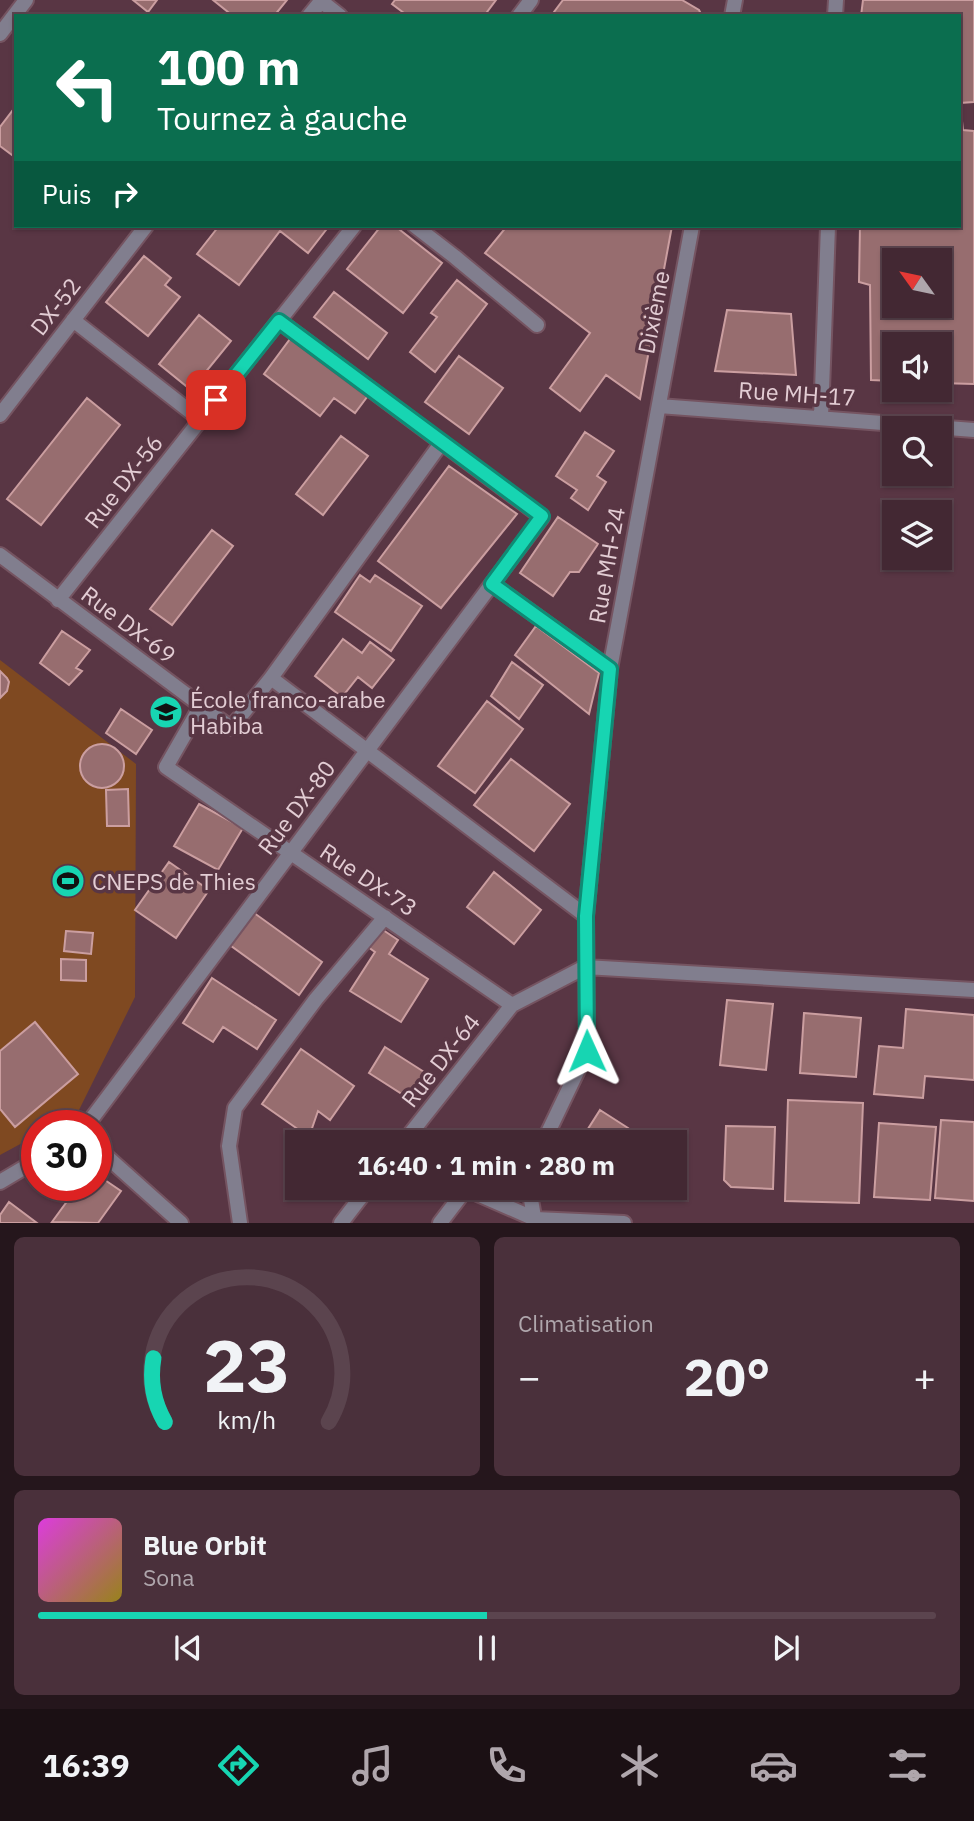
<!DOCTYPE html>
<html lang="fr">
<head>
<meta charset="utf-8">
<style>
  body { margin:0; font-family:"IBM Plex Sans",sans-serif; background:#4a303b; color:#f1f3f6; height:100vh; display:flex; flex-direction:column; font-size:26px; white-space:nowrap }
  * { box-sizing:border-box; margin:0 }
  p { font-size:23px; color:#afa6ac }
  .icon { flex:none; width:38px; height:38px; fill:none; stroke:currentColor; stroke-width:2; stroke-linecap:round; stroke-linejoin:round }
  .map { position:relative; height:1223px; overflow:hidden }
  .sheet { display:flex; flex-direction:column; gap:14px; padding:14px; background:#25161c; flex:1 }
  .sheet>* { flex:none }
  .guide { position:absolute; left:14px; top:14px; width:947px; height:214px; border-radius:0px; box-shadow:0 2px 5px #0004,0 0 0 2px #5b444e; background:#0b6e4f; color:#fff; overflow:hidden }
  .needle { width:46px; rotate:303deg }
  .controls { position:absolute; left:882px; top:248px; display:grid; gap:14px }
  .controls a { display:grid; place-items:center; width:70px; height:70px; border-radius:0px; background:#432833; box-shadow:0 2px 5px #0004,0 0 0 2px #5b444e; font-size:35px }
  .speed { position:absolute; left:21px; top:1110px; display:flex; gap:14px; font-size:35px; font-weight:700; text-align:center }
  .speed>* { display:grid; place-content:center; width:91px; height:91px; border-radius:50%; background:#432833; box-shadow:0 2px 5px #0004,0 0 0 2px #5b444e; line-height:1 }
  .speed .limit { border:10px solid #d22; background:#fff; color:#111 }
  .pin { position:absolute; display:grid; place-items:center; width:60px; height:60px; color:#fff; margin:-30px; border-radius:14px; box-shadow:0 4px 10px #0006 }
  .me { position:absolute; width:77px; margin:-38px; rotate:359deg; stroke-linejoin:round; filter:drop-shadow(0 0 5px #0008) }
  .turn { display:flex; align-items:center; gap:24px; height:147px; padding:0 28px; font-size:32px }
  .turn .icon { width:91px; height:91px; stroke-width:2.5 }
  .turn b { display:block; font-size:49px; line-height:60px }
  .then { display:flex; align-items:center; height:66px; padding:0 28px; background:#0003; gap:14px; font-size:26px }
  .big { font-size:52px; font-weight:700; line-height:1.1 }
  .sheet .card { flex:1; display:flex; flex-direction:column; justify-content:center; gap:10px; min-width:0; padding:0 24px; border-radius:10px; background:#4a303b }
  .sheet .dial { align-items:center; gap:0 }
  .dial svg { height:182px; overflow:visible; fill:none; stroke:#5b444e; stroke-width:7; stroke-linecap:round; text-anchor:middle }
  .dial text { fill:#f1f3f6; stroke:none }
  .song { display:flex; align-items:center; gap:21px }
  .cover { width:84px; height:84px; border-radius:10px; background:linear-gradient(135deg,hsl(300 70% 55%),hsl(50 70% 35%)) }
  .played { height:7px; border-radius:4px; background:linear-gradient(90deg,#17d5b2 50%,#5b444e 50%) }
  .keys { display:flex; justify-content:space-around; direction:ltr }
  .heat { display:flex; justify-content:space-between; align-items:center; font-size:38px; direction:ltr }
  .sheet .tiles { flex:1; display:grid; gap:14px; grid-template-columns:1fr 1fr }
  .card:last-child { grid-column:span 2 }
  .trip { position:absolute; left:285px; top:1130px; width:402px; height:70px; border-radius:0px; background:#432833; box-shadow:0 2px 5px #0004,0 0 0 2px #5b444e; font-weight:700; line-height:70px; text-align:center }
  .tabs { display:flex; height:112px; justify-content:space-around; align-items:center; background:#1b1014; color:#afa6ac }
  .tabs .icon { width:49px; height:49px }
  .tabs .current { color:#17d5b2 }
  .tabs b { font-size:32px; color:#f1f3f6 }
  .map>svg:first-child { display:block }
  .green { fill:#7f4921 }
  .building { fill:#976d6f; stroke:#cb9ea0; stroke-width:2; fill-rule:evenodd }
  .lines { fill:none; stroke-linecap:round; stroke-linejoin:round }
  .street-casing { stroke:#755461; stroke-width:18 }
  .street { stroke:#817e8e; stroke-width:14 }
  .route-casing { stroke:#0f8a74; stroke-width:18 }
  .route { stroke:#17d5b2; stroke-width:12 }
  .labels { text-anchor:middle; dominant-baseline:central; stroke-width:7; stroke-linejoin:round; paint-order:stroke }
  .street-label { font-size:23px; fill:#e3cdd4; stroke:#593644 }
  .poi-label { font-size:23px; fill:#e3cdd4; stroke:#593644; text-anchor:start }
</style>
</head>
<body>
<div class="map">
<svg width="974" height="1223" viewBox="0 0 974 1223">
  <rect width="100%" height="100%" fill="#593644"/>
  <!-- green -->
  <path class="green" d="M 0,660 L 136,764 L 135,997 L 77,1114 L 56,1125 L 37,1125 L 37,1135 L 0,1155 Z"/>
  <!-- building -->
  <path class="building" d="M 133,0 L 157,0 L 148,12 Z
    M 213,0 L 287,0 L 274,16 L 233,16 Z
    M 395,0 L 496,0 L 484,16 L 408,16 L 392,4 Z
    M 563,0 L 682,0 L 699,10 L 702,16 L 551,16 Z
    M 863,0 L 974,0 L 974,102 L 960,103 L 963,130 L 974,131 L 974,384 L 940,383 L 940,345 L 894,345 L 894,381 L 871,380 L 870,285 L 859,282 L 860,226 L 959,226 L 959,16 L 861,16 ZM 894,261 L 940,261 L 940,306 L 894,306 Z
    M 16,106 L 16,158 L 0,146 L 0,127 Z
    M 219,226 L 329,226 L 308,253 L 280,231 L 239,285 L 197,254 Z
    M 381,226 L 395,226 L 442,263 L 403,313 L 347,269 Z
    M 507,226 L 672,226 L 640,399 L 606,375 L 580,411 L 550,388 L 590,333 L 485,253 Z
    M 144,256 L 171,278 L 165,285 L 180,297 L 148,336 L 106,302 Z
    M 457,280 L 487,304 L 435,372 L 410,352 L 437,317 L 431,313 Z
    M 334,292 L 387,333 L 368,359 L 314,317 Z
    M 727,310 L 791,314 L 796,375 L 715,371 Z
    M 199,315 L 231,341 L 191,390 L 159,364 Z
    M 293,335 L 370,393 L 355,413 L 334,398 L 320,416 L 264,374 Z
    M 459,356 L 503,388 L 469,434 L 425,402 Z
    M 87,398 L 120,425 L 41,525 L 7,499 Z
    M 585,432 L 614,451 L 597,476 L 606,482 L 588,510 L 571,498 L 577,490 L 556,476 Z
    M 341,436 L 368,456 L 323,515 L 296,494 Z
    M 449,466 L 517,514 L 441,608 L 378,561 Z
    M 558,517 L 598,544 L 579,572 L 570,572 L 553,596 L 520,573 Z
    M 212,530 L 233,546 L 172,625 L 150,609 Z
    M 360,575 L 370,582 L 375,575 L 422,606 L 391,651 L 335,612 Z
    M 536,626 L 599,673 L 589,714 L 515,655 Z
    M 62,631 L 90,650 L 76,668 L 82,671 L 69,685 L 40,663 Z
    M 343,639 L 362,653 L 370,642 L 394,660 L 372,688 L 358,677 L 342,697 L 315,676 Z
    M 512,662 L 543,685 L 519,719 L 491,696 Z
    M 0,671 L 7,678 L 9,682 L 7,691 L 0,698 Z
    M 487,701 L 523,729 L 475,793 L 438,766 Z
    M 121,709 L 152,730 L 136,754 L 106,733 Z
    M80 766a22 22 0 1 1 44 0a22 22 0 1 1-44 0Z
    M 511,759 L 570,804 L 534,851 L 474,805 Z
    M 128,789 L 129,826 L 107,826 L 106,790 Z
    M 199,804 L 243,828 L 218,870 L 174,846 Z
    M 169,862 L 209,890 L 176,938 L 135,910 Z
    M 494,872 L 541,910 L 514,944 L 467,907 Z
    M 250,910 L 322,962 L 299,995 L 227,943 Z
    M 380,928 L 398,940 L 389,954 L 428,979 L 401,1022 L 350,991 L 375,952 L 368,947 Z
    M 66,931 L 93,933 L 91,954 L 64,951 Z
    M 61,959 L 86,960 L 86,981 L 61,980 Z
    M 212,978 L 276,1020 L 257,1049 L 223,1027 L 213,1042 L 183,1023 Z
    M 727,1000 L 773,1004 L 766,1070 L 720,1065 Z
    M 906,1009 L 974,1015 L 974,1080 L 925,1076 L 923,1098 L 874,1094 L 879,1046 L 903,1048 Z
    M 804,1013 L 861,1018 L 856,1077 L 800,1073 Z
    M 35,1022 L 78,1074 L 15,1127 L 0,1109 L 0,1051 Z
    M 385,1047 L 432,1077 L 416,1103 L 369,1073 Z
    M 301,1049 L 354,1086 L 330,1120 L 318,1111 L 309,1137 L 262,1104 Z
    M 788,1100 L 863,1103 L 859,1203 L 785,1201 Z
    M 600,1110 L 628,1128 L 619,1143 L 579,1143 Z
    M 941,1120 L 974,1122 L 974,1201 L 935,1198 Z
    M 879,1123 L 936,1127 L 930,1200 L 874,1197 Z
    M 726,1126 L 775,1127 L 773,1189 L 731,1187 L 724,1180 Z
    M 96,1174 L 121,1191 L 98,1223 L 52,1222 L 79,1185 L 96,1185 Z
    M 9,1202 L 37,1223 L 0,1223 L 0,1215 Z"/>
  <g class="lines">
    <defs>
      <path id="street" d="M 321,1 L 340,16
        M 309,16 L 322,0
        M 519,16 L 531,0
        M 732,16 L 735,0
        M 835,16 L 836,0
        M 0,34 L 26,0
        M 415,226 L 455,257 L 537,325
        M 73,320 L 201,420
        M 659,406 L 974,430
        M 0,415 L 146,226
        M 821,417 L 828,226
        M 0,555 L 231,728 L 271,678 L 442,442
        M 492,584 L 610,669
        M 58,600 L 354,226
        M 271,678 L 586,916
        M 201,706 L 166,767 L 512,1005
        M 87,1125 L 542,517 L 279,321
        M 403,1143 L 512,1005 L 585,967 L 974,990
        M 543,1143 L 587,1051 L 586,916 L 610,669 L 692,226
        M 96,1147 L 181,1223
        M 0,1182 L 37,1160
        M 464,1188 L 535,1219 L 624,1223
        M 529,1188 L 535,1223
        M 240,1223 L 229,1146 L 235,1108 L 316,999 L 385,917
        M 341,1223 L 368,1188
        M 440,1223 L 466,1189"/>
    </defs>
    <!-- street casing -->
    <use href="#street" class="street-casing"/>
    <!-- street -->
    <use href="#street" class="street"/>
  </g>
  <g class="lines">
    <defs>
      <path id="route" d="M 216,400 L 279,321 L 542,516 L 492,584 L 610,669 L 586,916 L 587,1051"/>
    </defs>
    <!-- route casing -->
    <use href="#route" class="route-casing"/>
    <!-- route -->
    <use href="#route" class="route"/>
  </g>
  <!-- icons -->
  <defs>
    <symbol id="school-disc" viewBox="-11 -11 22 22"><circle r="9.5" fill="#17d5b2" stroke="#593644"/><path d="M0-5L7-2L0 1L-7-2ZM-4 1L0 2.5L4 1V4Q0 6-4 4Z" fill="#111"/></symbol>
    <symbol id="stadium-disc" viewBox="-11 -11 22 22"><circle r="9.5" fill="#17d5b2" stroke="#593644"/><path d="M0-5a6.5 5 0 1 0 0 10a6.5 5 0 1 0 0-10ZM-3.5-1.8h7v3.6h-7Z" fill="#111"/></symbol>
  </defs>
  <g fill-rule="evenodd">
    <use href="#school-disc" x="147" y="693" width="38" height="38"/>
    <use href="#stadium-disc" x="49" y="862" width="38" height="38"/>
  </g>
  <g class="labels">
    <!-- street labels -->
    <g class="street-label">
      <text transform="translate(55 306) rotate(-52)">DX-52</text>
      <text transform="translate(653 312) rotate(-79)">Dixième</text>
      <text transform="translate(797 393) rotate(4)">Rue MH-17</text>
      <text transform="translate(123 481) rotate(-52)">Rue DX-56</text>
      <text transform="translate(606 565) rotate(-80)">Rue MH-24</text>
      <text transform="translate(129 624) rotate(37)">Rue DX-69</text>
      <text transform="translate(296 807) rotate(-53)">Rue DX-80</text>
      <text transform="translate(369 879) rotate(34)">Rue DX-73</text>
      <text transform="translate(440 1060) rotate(-52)">Rue DX-64</text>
    </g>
    <!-- poi labels -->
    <g class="poi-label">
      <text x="190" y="699">École franco-arabe<tspan x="190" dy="26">Habiba</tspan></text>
      <text x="92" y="881">CNEPS de Thies</text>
    </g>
  </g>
</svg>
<div class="controls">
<a><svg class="needle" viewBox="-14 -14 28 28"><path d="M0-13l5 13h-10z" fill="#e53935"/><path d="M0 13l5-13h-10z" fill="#afa6ac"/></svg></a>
<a><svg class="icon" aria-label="sound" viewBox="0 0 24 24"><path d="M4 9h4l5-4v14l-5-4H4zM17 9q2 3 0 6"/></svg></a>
<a><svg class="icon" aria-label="search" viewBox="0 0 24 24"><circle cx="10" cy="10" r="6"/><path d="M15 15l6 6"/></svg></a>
<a><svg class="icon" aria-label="layers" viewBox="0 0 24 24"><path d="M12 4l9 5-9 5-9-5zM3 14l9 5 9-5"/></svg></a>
</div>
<div class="speed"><div class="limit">30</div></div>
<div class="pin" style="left:216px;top:400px;background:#d93025"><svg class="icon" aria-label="arrive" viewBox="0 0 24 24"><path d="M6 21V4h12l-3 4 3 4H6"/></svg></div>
<svg class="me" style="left:587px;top:1051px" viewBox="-20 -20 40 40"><path d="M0-17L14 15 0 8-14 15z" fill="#17d5b2" stroke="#fff" stroke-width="4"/></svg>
<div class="trip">16:40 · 1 min · 280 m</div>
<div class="guide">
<div class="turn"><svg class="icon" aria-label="left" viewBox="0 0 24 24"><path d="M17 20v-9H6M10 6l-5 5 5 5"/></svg><div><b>100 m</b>Tournez à gauche</div></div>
<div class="then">Puis<svg class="icon" aria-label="right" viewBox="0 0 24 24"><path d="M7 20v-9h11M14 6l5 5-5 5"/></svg></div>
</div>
</div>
<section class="sheet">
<div class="tiles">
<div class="card dial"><svg viewBox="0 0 100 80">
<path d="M14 69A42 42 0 1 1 86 69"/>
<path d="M14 69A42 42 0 0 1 9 41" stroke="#17d5b2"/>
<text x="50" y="56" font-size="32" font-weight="700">23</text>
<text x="50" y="72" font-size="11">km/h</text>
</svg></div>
<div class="card"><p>Climatisation</p>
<div class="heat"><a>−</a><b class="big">20°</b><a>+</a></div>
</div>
<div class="card">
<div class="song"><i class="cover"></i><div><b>Blue Orbit</b><p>Sona</p></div></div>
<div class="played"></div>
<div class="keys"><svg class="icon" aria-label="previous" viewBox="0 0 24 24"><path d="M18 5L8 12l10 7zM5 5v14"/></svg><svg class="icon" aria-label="pause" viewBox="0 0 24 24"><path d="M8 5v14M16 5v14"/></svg><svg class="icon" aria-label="next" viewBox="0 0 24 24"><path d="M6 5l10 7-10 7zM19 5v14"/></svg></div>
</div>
</div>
</section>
<nav class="tabs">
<b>16:39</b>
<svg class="icon current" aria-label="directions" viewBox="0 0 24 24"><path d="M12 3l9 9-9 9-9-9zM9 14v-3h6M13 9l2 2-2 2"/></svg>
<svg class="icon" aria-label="music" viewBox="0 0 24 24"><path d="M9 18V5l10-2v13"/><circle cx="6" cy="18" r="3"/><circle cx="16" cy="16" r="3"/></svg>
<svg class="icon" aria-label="phone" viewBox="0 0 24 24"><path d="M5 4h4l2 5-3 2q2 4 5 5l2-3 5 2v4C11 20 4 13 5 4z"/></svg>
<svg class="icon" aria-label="climate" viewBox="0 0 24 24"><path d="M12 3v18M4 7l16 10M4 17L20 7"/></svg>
<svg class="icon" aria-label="car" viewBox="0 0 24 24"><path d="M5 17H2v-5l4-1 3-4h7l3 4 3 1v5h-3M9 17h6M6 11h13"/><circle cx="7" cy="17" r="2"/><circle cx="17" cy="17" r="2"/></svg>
<svg class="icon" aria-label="filters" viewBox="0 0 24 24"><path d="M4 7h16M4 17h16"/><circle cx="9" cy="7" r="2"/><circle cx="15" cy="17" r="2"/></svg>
</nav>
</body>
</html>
